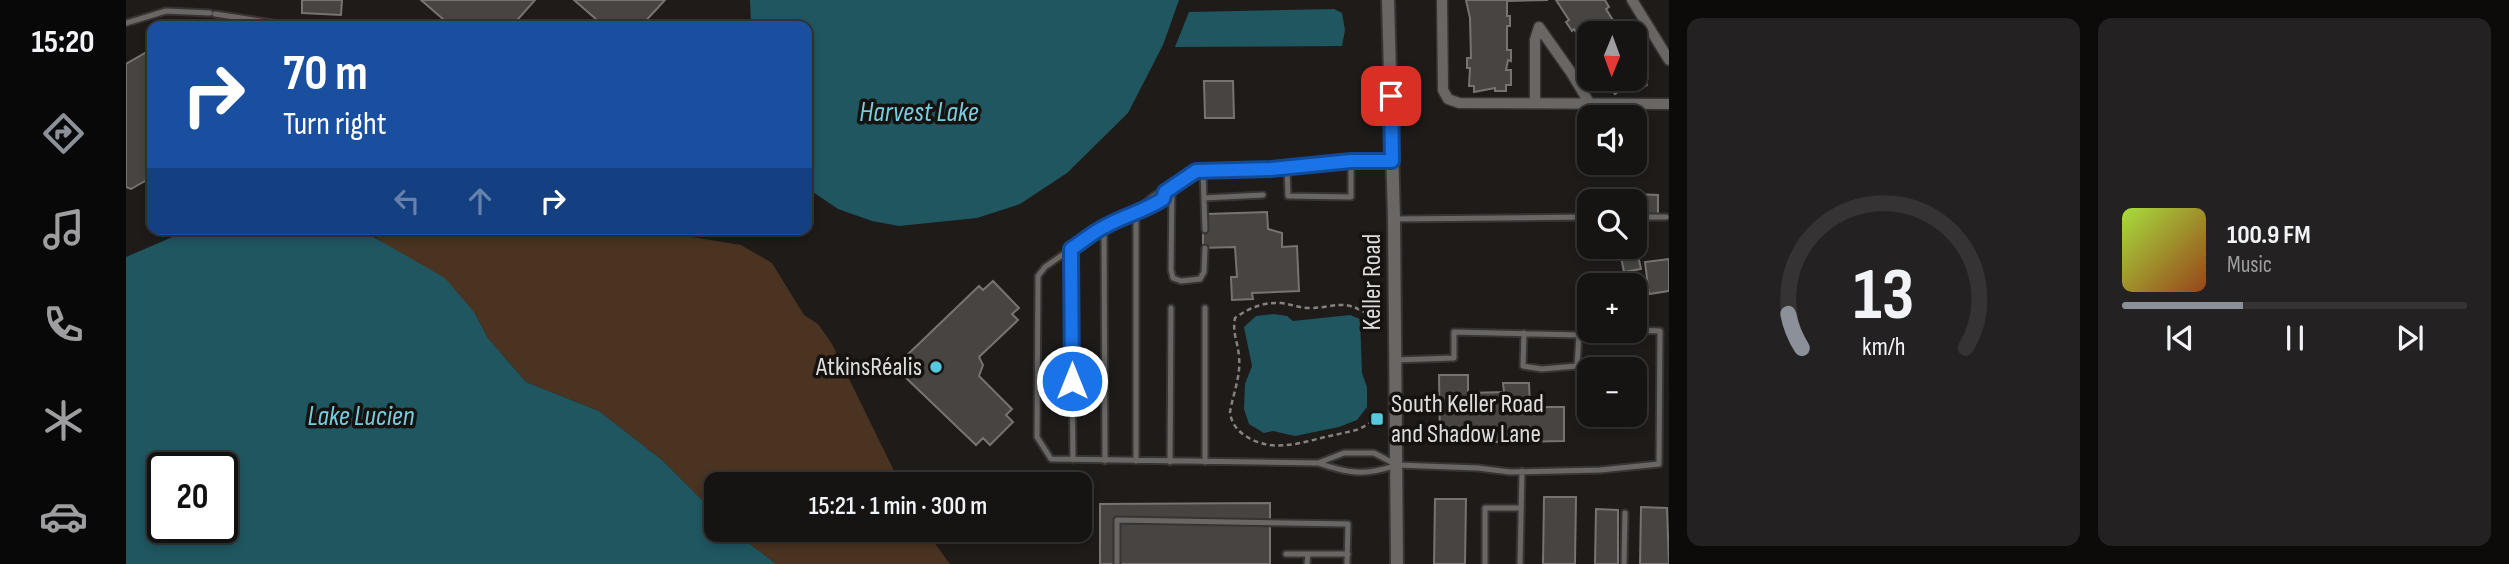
<!DOCTYPE html>
<html lang="en">
<head>
<meta charset="utf-8">
<style>
  body { margin:0; font-family:"Sofia Sans Condensed",sans-serif; background:#232121; color:#f1f3f6; height:100vh; display:flex; flex-direction:column; font-size:26px; white-space:nowrap }
  * { box-sizing:border-box; margin:0 }
  p { font-size:23px; color:#9e9ea0 }
  .icon { flex:none; width:38px; height:38px; fill:none; stroke:currentColor; stroke-width:2; stroke-linecap:round; stroke-linejoin:round }
  .map { position:relative; flex:1; overflow:hidden }
  .sheet { display:flex; flex-direction:column; gap:18px; padding:18px; background:#0c0b0a; width:840px }
  .sheet>* { flex:none }
  .hud { position:absolute; left:21px; top:21px; width:665px; height:214px; border-radius:14px; box-shadow:0 4px 10px #0003,0 0 0 2px #353333; background:#1a4fa0; color:#fff; overflow:hidden }
  .needle { width:46px; rotate:181deg }
  .controls { position:absolute; left:1451px; top:21px; display:grid; gap:14px }
  .controls a { display:grid; place-items:center; width:70px; height:70px; border-radius:14px; background:#161413; box-shadow:0 4px 10px #0003,0 0 0 2px #353333; font-size:35px }
  .speed { position:absolute; left:21px; top:452px; display:flex; gap:14px; font-size:35px; font-weight:700; text-align:center }
  .speed>* { display:grid; place-content:center; width:91px; height:91px; border-radius:50%; background:#161413; box-shadow:0 4px 10px #0003,0 0 0 2px #353333; line-height:1 }
  .speed .limit { border:4px solid #111; border-radius:10px; background:#fff; color:#111 }
  .pin { position:absolute; display:grid; place-items:center; width:60px; height:60px; color:#fff; margin:-30px; border-radius:14px; box-shadow:0 4px 10px #0006 }
  .me { position:absolute; width:77px; margin:-38px; rotate:0deg; stroke-linejoin:round; filter:drop-shadow(0 0 5px #0008) }
  .turn { display:flex; align-items:center; gap:24px; height:147px; padding:0 21px; font-size:32px }
  .turn .icon { width:91px; height:91px; stroke-width:2.5 }
  .turn b { display:block; font-size:49px; line-height:60px }
  .lanes { display:flex; align-items:center; height:66px; padding:0 21px; background:#0003; justify-content:center; gap:35px; direction:ltr }
  .lanes .off { opacity:.35 }
  .sheet .card { flex:1; display:flex; flex-direction:column; justify-content:center; gap:10px; min-width:0; padding:0 24px; border-radius:14px; background:#232121 }
  .sheet .dial { align-items:center; gap:0 }
  .dial svg { height:182px; overflow:visible; fill:none; stroke:#353333; stroke-width:7; stroke-linecap:round; text-anchor:middle }
  .dial text { fill:#f1f3f6; stroke:none }
  .song { display:flex; align-items:center; gap:21px }
  .cover { width:84px; height:84px; border-radius:10px; background:linear-gradient(135deg,hsl(80 70% 55%),hsl(20 70% 35%)) }
  .played { height:7px; border-radius:4px; background:linear-gradient(90deg,#8c9099 35%,#353333 35%) }
  .keys { display:flex; justify-content:space-around; direction:ltr }
  .sheet .tiles { flex:1; display:grid; gap:18px; grid-template-columns:repeat(2,1fr) }
  .trip { position:absolute; left:578px; top:472px; width:388px; height:70px; border-radius:14px; background:#161413; box-shadow:0 4px 10px #0003,0 0 0 2px #353333; font-weight:600; line-height:70px; text-align:center }
  main { display:flex; flex:1; min-height:0 }
  .tabs { display:flex; flex-direction:column; width:126px; justify-content:space-around; align-items:center; background:#090808; color:#9e9ea0 }
  .tabs .icon { width:49px; height:49px }
  .tabs .selected { color:#8c9099 }
  .tabs b { font-size:32px; color:#f1f3f6 }
  .map>svg:first-child { display:block }
  .green { fill:#4a3320 }
  .water { fill:#1f5660; fill-rule:evenodd }
  .building { fill:#474441; stroke:#777370; stroke-width:2 }
  .lines { fill:none; stroke-linecap:round; stroke-linejoin:round }
  .service-casing { stroke:#373534; stroke-width:9 }
  .minor-casing { stroke:#373534; stroke-width:13 }
  .tertiary-casing { stroke:#373534; stroke-width:16 }
  .path { stroke:#84817f; stroke-width:2.5; stroke-dasharray:5 3.5; stroke-linecap:butt }
  .service { stroke:#6a6663; stroke-width:5 }
  .minor { stroke:#6a6663; stroke-width:10 }
  .tertiary { stroke:#6a6663; stroke-width:12 }
  .route-casing { stroke:#114b97; stroke-width:18 }
  .route { stroke:#1a73e8; stroke-width:12 }
  .poi-dot { fill:#55cadf; stroke:#151210; stroke-width:2.5 }
  .labels { text-anchor:middle; dominant-baseline:central; stroke-width:7; stroke-linejoin:round; paint-order:stroke }
  .street-label { font-size:26px; fill:#dfdddb; stroke:#151210 }
  .poi-label { font-size:26px; fill:#dfdddb; stroke:#151210; text-anchor:end }
  .water-label { font-size:28px; font-style:italic; fill:#74cedf; stroke:#151210 }
</style>
</head>
<body>
<main>
<nav class="tabs">
<b>15:20</b>
<svg class="icon selected" aria-label="directions" viewBox="0 0 24 24"><path d="M12 3l9 9-9 9-9-9zM9 14v-3h6M13 9l2 2-2 2"/></svg>
<svg class="icon" aria-label="music" viewBox="0 0 24 24"><path d="M9 18V5l10-2v13"/><circle cx="6" cy="18" r="3"/><circle cx="16" cy="16" r="3"/></svg>
<svg class="icon" aria-label="phone" viewBox="0 0 24 24"><path d="M5 4h4l2 5-3 2q2 4 5 5l2-3 5 2v4C11 20 4 13 5 4z"/></svg>
<svg class="icon" aria-label="climate" viewBox="0 0 24 24"><path d="M12 3v18M4 7l16 10M4 17L20 7"/></svg>
<svg class="icon" aria-label="car" viewBox="0 0 24 24"><path d="M5 17H2v-5l4-1 3-4h7l3 4 3 1v5h-3M9 17h6M6 11h13"/><circle cx="7" cy="17" r="2"/><circle cx="17" cy="17" r="2"/></svg>
</nav>
<div class="map">
<svg width="1543" height="564" viewBox="0 0 1543 564">
  <rect width="100%" height="100%" fill="#1e1b19"/>
  <!-- green -->
  <path class="green" d="M 239,229 L 499,229 L 535,232 L 615,245 L 646,263 L 678,315 L 692,324 L 706,344 L 775,485 L 590,485 L 590,514 L 536,460 L 473,411 L 400,382 L 362,338 L 348,312 Z
    M 606,530 L 799,530 L 824,564 L 650,564 Z"/>
  <!-- water -->
  <path class="water" d="M 624,0 L 1053,0 L 1037,45 L 1002,113 L 941,173 L 894,204 L 851,218 L 773,226 L 746,221 L 712,209 L 681,188 L 681,26 L 625,26 Z
    M 1208,9 L 1216,13 L 1219,30 L 1216,46 L 1049,47 L 1063,12 Z
    M 65,229 L 239,229 L 246,236 L 319,278 L 348,312 L 362,338 L 400,382 L 473,411 L 536,460 L 590,514 L 590,530 L 606,530 L 650,564 L 0,564 L 0,257 ZM 37,467 L 96,467 L 96,527 L 37,527 Z
    M 1148,314 L 1161,316 L 1167,321 L 1224,315 L 1234,319 L 1236,373 L 1241,387 L 1241,407 L 1231,420 L 1213,427 L 1169,436 L 1147,431 L 1138,433 L 1123,424 L 1118,409 L 1119,384 L 1126,366 L 1118,327 L 1130,316 Z"/>
  <!-- building -->
  <path class="building" d="M 176,0 L 216,0 L 215,15 L 176,13 Z
    M 295,0 L 409,0 L 386,26 L 325,26 Z
    M 448,0 L 539,0 L 515,26 L 478,26 Z
    M 1340,0 L 1422,0 L 1381,1 L 1381,16 L 1384,16 L 1384,26 L 1381,26 L 1381,50 L 1385,50 L 1385,61 L 1382,60 L 1380,70 L 1385,70 L 1385,85 L 1380,85 L 1380,91 L 1369,91 L 1369,88 L 1348,92 L 1348,86 L 1343,86 L 1344,68 L 1341,68 L 1341,58 L 1345,58 L 1344,18 Z
    M 1430,0 L 1479,0 L 1483,7 L 1480,9 L 1495,33 L 1463,33 L 1463,53 L 1448,29 L 1446,31 L 1440,22 L 1443,20 Z
    M 26,49 L 26,177 L 5,189 L 0,187 L 0,64 Z
    M 1508,56 L 1512,61 L 1510,62 L 1522,78 L 1518,80 L 1521,85 L 1512,91 L 1510,88 L 1506,91 L 1502,84 L 1489,94 L 1486,90 L 1482,92 L 1474,80 L 1477,79 L 1508,79 Z
    M 1078,81 L 1107,81 L 1108,118 L 1079,118 Z
    M 1509,194 L 1532,195 L 1532,214 L 1508,214 Z
    M 1141,212 L 1142,229 L 1156,233 L 1156,247 L 1171,246 L 1173,291 L 1126,293 L 1127,299 L 1106,300 L 1105,277 L 1111,277 L 1109,247 L 1077,248 L 1077,230 L 1082,230 L 1081,214 Z
    M 1508,237 L 1515,269 L 1498,272 L 1493,247 L 1508,247 Z
    M 1543,259 L 1543,291 L 1523,294 L 1519,262 Z
    M 867,281 L 893,308 L 886,314 L 892,320 L 853,357 L 857,365 L 853,376 L 886,409 L 880,415 L 887,422 L 864,445 L 857,438 L 850,445 L 776,374 L 776,360 L 853,286 L 857,290 Z
    M 1313,375 L 1342,375 L 1342,393 L 1378,392 L 1377,383 L 1403,383 L 1404,407 L 1438,407 L 1438,441 L 1314,443 Z
    M 1418,497 L 1450,497 L 1449,564 L 1417,564 Z
    M 1309,499 L 1340,499 L 1339,564 L 1308,564 Z
    M 1144,503 L 1144,564 L 974,564 L 974,504 Z
    M 1515,507 L 1541,508 L 1543,564 L 1514,564 Z
    M 1470,509 L 1492,510 L 1492,564 L 1469,564 Z"/>
  <g class="lines">
    <defs>
      <path id="service" d="M 89,14 L 147,23 L 198,26
        M 0,23 L 40,11 L 84,13
        M 1264,161 L 1225,161 L 1145,169 L 1071,171 L 1039,192 L 1034,192 L 1026,197 L 1010,212 L 978,226 L 919,267 L 912,276 L 911,437 L 925,459 L 1192,463 C 1221,473 1238,476 1268,466
        M 1161,167 L 1162,196 L 1225,197 L 1225,161
        M 1077,171 L 1079,230
        M 1046,187 L 1045,270 L 1047,278 L 1055,281 L 1074,279 L 1078,272 L 1079,248
        M 1078,198 L 1137,195
        M 1017,208 L 1024,207 L 1037,199 L 1039,192
        M 1508,217 L 1540,217
        M 1270,219 L 1463,217
        M 978,226 L 979,461
        M 945,249 L 947,460
        M 1079,308 L 1079,462
        M 1398,333 L 1397,366 L 1416,369 L 1451,366 L 1453,335
        M 1269,360 L 1328,358 L 1328,332 L 1453,335 L 1480,331
        M 1010,461 L 1010,212
        M 1044,462 L 1045,308
        M 1192,463 L 1218,453 L 1248,453 L 1271,465 L 1352,468 L 1384,472 L 1474,470 L 1533,464 L 1534,331 L 1508,330
        M 1160,554 L 1182,554 L 1181,564
        M 1182,554 L 1222,554
        M 991,564 L 991,520 L 1222,524 L 1221,564
        M 1359,564 L 1359,508 L 1395,508
        M 1394,564 L 1396,471
        M 1498,564 L 1499,513"/>
      <path id="minor" d="M 1316,0 L 1317,90 L 1322,99 L 1333,103 L 1543,104
        M 1506,0 L 1543,60
        M 1409,103 L 1409,40 L 1413,27 L 1444,71 L 1464,104"/>
      <path id="tertiary" d="M 1262,0 L 1268,219 L 1271,564"/>
    </defs>
    <!-- service casing -->
    <use href="#service" class="service-casing"/>
    <!-- minor casing -->
    <use href="#minor" class="minor-casing"/>
    <!-- tertiary casing -->
    <use href="#tertiary" class="tertiary-casing"/>
    <!-- path -->
    <path class="path" d="M 1241,314 C 1217,298 1208,308 1183,308 C 1173,308 1165,304 1155,303 C 1137,302 1123,308 1109,318 C 1106,333 1112,342 1113,357 C 1115,376 1107,394 1104,412 C 1105,422 1110,429 1118,435 C 1149,456 1180,440 1213,434 C 1225,431 1233,431 1243,423"/>
    <!-- service -->
    <use href="#service" class="service"/>
    <!-- minor -->
    <use href="#minor" class="minor"/>
    <!-- tertiary -->
    <use href="#tertiary" class="tertiary"/>
  </g>
  <g class="lines">
    <defs>
      <path id="route" d="M 946,381 L 945,249 C 956,242 966,233 978,227 C 997,216 1019,211 1037,199 L 1039,192 L 1070,171 L 1145,169 L 1225,161 L 1266,161 L 1265,96"/>
    </defs>
    <!-- route casing -->
    <use href="#route" class="route-casing"/>
    <!-- route -->
    <use href="#route" class="route"/>
  </g>
  <!-- markers -->
  <g class="poi-dot">
    <circle cx="810" cy="367" r="7"/>
    <rect x="1244" y="412" width="14" height="14" rx="3.5"/>
  </g>
  <g class="labels">
    <!-- street labels -->
    <g class="street-label">
      <text transform="translate(1246 282) rotate(-90)">Keller Road</text>
    </g>
    <!-- poi labels -->
    <g class="poi-label">
      <text x="796" y="367">AtkinsRéalis</text>
      <text x="1265" y="404" text-anchor="start">South Keller Road<tspan x="1265" dy="30">and Shadow Lane</tspan></text>
    </g>
    <!-- water labels -->
    <g class="water-label">
      <text x="793" y="112">Harvest Lake</text>
      <text x="235" y="416">Lake Lucien</text>
    </g>
  </g>
</svg>
<div class="controls">
<a><svg class="needle" viewBox="-14 -14 28 28"><path d="M0-13l5 13h-10z" fill="#e53935"/><path d="M0 13l5-13h-10z" fill="#9e9ea0"/></svg></a>
<a><svg class="icon" aria-label="sound" viewBox="0 0 24 24"><path d="M4 9h4l5-4v14l-5-4H4zM17 9q2 3 0 6"/></svg></a>
<a><svg class="icon" aria-label="search" viewBox="0 0 24 24"><circle cx="10" cy="10" r="6"/><path d="M15 15l6 6"/></svg></a>
<a>+</a>
<a>−</a>
</div>
<div class="speed"><div class="limit">20</div></div>
<div class="pin" style="left:1265px;top:96px;background:#d93025"><svg class="icon" aria-label="arrive" viewBox="0 0 24 24"><path d="M6 21V4h12l-3 4 3 4H6"/></svg></div>
<svg class="me" style="left:946px;top:381px" viewBox="-20 -20 40 40"><circle r="17" fill="#1a73e8" stroke="#fff" stroke-width="3"/><path d="M0-11L8 9 0 5-8 9z" fill="#fff"/></svg>
<div class="trip">15:21 · 1 min · 300 m</div>
<div class="hud">
<div class="turn"><svg class="icon" aria-label="right" viewBox="0 0 24 24"><path d="M7 20v-9h11M14 6l5 5-5 5"/></svg><div><b>70 m</b>Turn right</div></div>
<div class="lanes"><svg class="icon off" aria-label="left" viewBox="0 0 24 24"><path d="M17 20v-9H6M10 6l-5 5 5 5"/></svg><svg class="icon off" aria-label="ahead" viewBox="0 0 24 24"><path d="M12 20V5M6 11l6-6 6 6"/></svg><svg class="icon" aria-label="right" viewBox="0 0 24 24"><path d="M7 20v-9h11M14 6l5 5-5 5"/></svg></div>
</div>
</div>
<section class="sheet">
<div class="tiles">
<div class="card dial"><svg viewBox="0 0 100 80">
<path d="M14 69A42 42 0 1 1 86 69"/>
<path d="M14 69A42 42 0 0 1 8 54" stroke="#8c9099"/>
<text x="50" y="56" font-size="32" font-weight="700">13</text>
<text x="50" y="72" font-size="11">km/h</text>
</svg></div>
<div class="card">
<div class="song"><i class="cover"></i><div><b>100.9 FM</b><p>Music</p></div></div>
<div class="played"></div>
<div class="keys"><svg class="icon" aria-label="previous" viewBox="0 0 24 24"><path d="M18 5L8 12l10 7zM5 5v14"/></svg><svg class="icon" aria-label="pause" viewBox="0 0 24 24"><path d="M8 5v14M16 5v14"/></svg><svg class="icon" aria-label="next" viewBox="0 0 24 24"><path d="M6 5l10 7-10 7zM19 5v14"/></svg></div>
</div>
</div>
</section>
</main>
</body>
</html>
